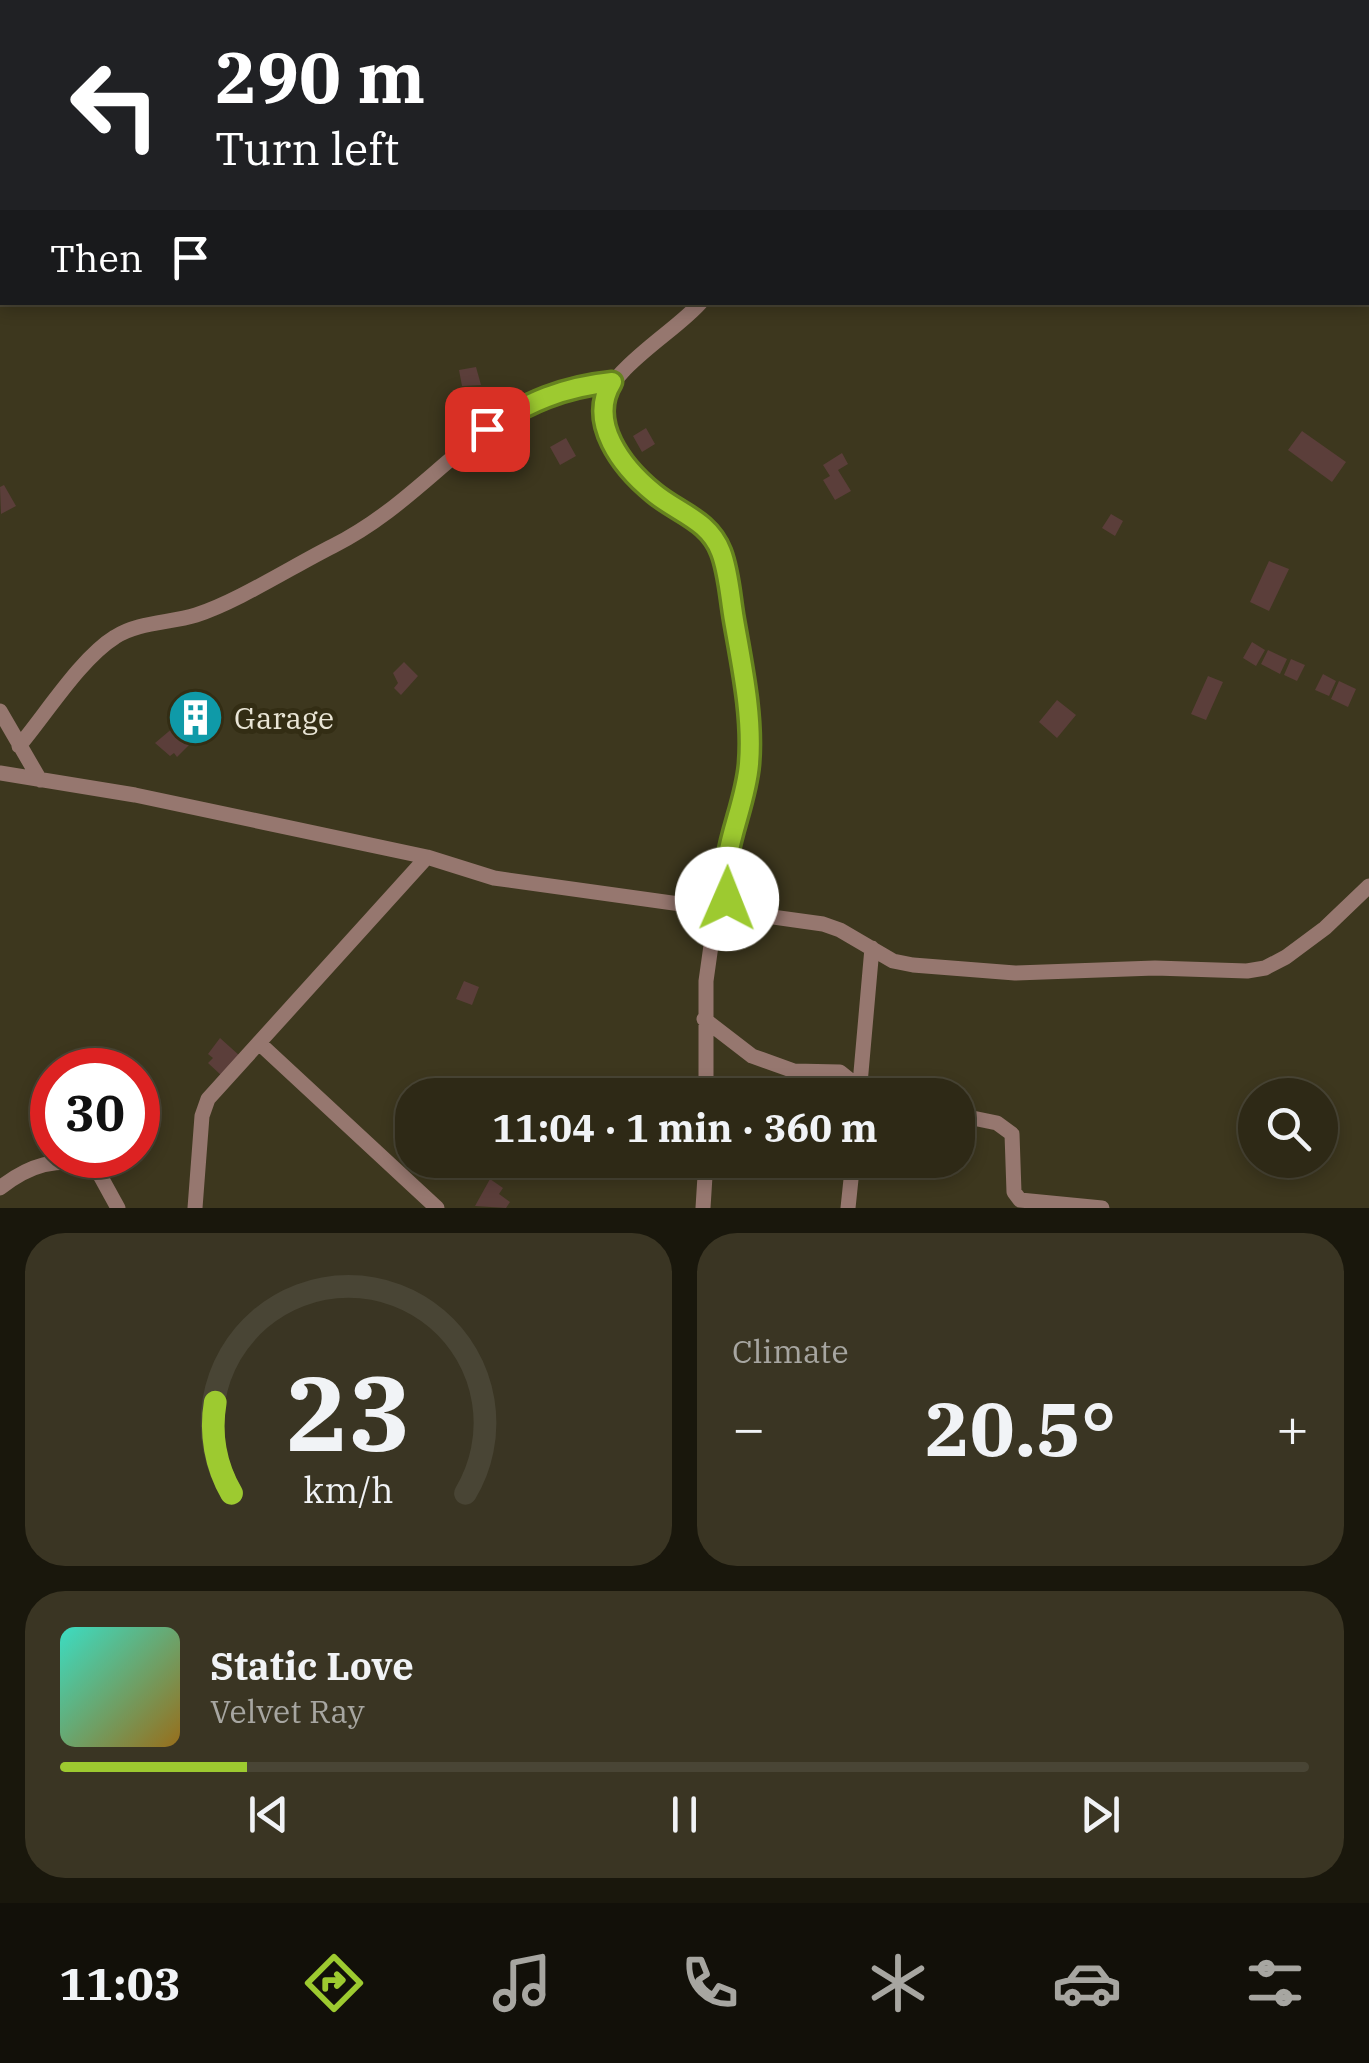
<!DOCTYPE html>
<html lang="en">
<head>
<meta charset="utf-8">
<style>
  body { margin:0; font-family:"IBM Plex Serif",serif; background:#3a3523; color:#f1f3f6; height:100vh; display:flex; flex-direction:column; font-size:38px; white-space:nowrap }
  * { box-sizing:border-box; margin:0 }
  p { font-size:32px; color:#a7a6a1 }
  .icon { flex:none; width:55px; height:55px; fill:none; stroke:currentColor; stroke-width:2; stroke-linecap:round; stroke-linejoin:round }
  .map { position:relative; height:1208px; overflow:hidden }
  .drawer { display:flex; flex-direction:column; gap:25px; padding:25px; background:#19170c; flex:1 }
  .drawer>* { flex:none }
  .top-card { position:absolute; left:0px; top:0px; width:1370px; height:305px; box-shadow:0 5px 15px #0003,0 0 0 2px #494535; background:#202124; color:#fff; overflow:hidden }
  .fabs { position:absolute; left:1238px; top:1078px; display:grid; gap:20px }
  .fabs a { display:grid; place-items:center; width:100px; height:100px; border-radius:50%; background:#2e2916; box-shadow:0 5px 15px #0003,0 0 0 2px #494535; font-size:50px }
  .speed { position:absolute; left:30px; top:1048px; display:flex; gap:20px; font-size:50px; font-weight:700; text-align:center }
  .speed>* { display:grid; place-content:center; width:130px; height:130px; border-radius:50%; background:#2e2916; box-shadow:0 5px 15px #0003,0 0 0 2px #494535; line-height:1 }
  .speed .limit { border:15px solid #d22; background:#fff; color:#111 }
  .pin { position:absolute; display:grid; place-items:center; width:85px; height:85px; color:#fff; margin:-42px; border-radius:20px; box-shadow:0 5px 15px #0006 }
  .me { position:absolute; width:110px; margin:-55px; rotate:1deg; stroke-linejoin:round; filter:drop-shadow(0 0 8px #0008) }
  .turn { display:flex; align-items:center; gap:35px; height:210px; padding:0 50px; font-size:45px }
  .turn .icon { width:130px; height:130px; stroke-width:2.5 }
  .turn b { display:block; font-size:70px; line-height:85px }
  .then { display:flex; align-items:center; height:95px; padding:0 50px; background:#0003; gap:20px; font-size:38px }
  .big { font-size:75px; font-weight:700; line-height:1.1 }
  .drawer .card { flex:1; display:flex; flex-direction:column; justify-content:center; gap:15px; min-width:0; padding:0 35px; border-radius:40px; background:#3a3523 }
  .drawer .dial { align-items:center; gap:0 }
  .dial svg { height:260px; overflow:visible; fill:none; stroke:#494535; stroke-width:7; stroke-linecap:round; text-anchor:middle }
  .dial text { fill:#f1f3f6; stroke:none }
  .song { display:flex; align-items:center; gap:30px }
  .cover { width:120px; height:120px; border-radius:15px; background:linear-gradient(135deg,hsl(170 70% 55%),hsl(40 70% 35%)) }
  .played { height:10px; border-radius:5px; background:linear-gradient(90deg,#9dca30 15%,#494535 15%) }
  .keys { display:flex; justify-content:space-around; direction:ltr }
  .heat { display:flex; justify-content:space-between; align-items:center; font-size:55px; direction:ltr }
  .drawer .tiles { flex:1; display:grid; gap:25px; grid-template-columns:1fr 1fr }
  .card:last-child { grid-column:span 2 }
  .trip { position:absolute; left:395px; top:1078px; width:580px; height:100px; border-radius:40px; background:#2e2916; box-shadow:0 5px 15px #0003,0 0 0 2px #494535; font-weight:700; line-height:100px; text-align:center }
  .dock { display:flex; height:160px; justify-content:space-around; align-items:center; background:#121009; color:#a7a6a1 }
  .dock .icon { width:70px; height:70px }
  .dock .active { color:#9dca30 }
  .dock b { font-size:45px; color:#f1f3f6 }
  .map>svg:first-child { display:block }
  .building { fill:#5b3e3a }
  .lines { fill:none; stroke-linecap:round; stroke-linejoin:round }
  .minor { stroke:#96776f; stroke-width:15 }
  .route-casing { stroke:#66831f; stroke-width:25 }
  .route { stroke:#9dca30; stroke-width:18 }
  .labels { text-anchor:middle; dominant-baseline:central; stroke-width:10; stroke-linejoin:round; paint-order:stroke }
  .poi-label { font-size:30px; fill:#eae6d7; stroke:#332d14; text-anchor:start }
</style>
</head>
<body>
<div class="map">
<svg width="1369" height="1208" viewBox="0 0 1369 1208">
  <rect width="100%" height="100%" fill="#3d371e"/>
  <!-- building -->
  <path class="building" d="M 476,367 L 481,385 L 462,386 L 459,370 Z
    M 646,428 L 655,444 L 642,452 L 633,436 Z
    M 1302,431 L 1346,462 L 1332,482 L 1288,450 Z
    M 566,438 L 576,456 L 560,465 L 550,447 Z
    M 842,453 L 848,464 L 838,470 L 851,491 L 835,500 L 823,480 L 830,476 L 823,465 Z
    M 4,485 L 16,506 L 1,514 L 0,487 Z
    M 1111,514 L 1123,521 L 1115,536 L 1102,528 Z
    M 1269,561 L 1289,569 L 1269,611 L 1250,602 Z
    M 1252,642 L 1265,650 L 1256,666 L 1243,658 Z
    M 1268,650 L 1287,659 L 1280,674 L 1261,664 Z
    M 1291,659 L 1305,665 L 1297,681 L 1284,675 Z
    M 404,662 L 418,676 L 401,695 L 394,688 L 398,683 L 393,673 Z
    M 1323,674 L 1336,681 L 1329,696 L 1315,690 Z
    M 1208,676 L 1223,682 L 1206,720 L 1191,714 Z
    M 1339,681 L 1356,689 L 1348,707 L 1331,699 Z
    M 1057,700 L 1076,715 L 1057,738 L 1039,722 Z
    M 189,702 L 209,726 L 200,733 L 180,709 Z
    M 174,727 L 191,743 L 177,757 L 174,753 L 170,756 L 155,743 Z
    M 464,981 L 479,987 L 472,1005 L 456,999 Z
    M 220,1038 L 240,1056 L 222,1076 L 208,1063 L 213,1058 L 208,1054 Z
    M 490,1179 L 503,1188 L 499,1194 L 510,1202 L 506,1208 L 475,1206 Z"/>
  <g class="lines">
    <!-- minor -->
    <path class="minor" d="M 952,2 L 952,0
      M 1121,2 L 1123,0
      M 701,302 C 675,333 601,372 602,413 C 602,442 633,477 655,494 C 680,513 710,521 722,553 C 729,575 730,598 734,621 C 742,667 753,718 749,765 C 745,814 708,864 734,912
      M 0,711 L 40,780
      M 19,746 C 46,714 81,658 115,637 C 138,622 170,623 196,615 C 237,602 293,566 333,546 C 440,492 479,396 612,383
      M 0,773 L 135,795 L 427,857 L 494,878 L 823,924 L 840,930 L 893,961 L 913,965 L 1015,973 L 1155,968 L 1247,971 L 1265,968 L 1286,957 L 1325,928 L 1369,886
      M 704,1019 L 752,1056 L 794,1071 L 840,1072 L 850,1080 L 857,1095
      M 259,1043 L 437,1208
      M 706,1095 L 706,981 L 716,910
      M 859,1095 L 872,948
      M 958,1115 L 997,1123 L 1012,1134 L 1014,1192 L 1020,1200 L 1102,1208
      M 91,1159 L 118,1208
      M 0,1188 C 30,1164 56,1158 93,1164
      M 195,1208 L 202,1116 L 208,1099 L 427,857
      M 703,1208 L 706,1160
      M 848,1208 L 853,1160"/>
  </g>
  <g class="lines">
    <defs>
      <path id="route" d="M 487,429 C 528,402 563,387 612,382 C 587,422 622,467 654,493 C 678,513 709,520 721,552 C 729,573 730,597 734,620 C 742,666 753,717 749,764 C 745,811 719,851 727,899"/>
    </defs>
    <!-- route casing -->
    <use href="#route" class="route-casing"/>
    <!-- route -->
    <use href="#route" class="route"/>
  </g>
  <!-- icons -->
  <defs>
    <symbol id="building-disc" viewBox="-11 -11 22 22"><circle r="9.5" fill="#0f9aa8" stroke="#332d14"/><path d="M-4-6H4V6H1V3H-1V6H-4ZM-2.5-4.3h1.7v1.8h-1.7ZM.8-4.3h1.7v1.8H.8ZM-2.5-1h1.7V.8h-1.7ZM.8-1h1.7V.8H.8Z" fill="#fff"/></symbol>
  </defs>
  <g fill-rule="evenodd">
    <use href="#building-disc" x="164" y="686" width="63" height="63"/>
  </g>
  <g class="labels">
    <!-- poi labels -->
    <g class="poi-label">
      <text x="234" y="717">Garage</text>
    </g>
  </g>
</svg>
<div class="fabs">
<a><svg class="icon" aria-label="search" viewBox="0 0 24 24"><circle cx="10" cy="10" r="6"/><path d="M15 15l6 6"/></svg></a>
</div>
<div class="speed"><div class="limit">30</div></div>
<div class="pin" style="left:487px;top:429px;background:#d93025"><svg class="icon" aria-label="arrive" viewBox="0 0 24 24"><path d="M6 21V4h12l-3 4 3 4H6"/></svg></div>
<svg class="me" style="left:727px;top:899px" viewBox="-20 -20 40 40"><circle r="19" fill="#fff"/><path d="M0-13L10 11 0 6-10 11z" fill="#9dca30"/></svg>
<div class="trip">11:04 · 1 min · 360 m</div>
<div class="top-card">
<div class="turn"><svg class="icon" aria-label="left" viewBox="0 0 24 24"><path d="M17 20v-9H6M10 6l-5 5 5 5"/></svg><div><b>290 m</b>Turn left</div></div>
<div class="then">Then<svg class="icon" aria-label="arrive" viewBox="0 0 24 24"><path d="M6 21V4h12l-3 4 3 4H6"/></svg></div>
</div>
</div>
<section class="drawer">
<div class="tiles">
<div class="card dial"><svg viewBox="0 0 100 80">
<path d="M14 69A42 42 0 1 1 86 69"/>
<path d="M14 69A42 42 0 0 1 9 41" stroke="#9dca30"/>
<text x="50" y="56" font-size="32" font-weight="700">23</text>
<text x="50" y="72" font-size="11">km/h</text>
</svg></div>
<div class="card"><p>Climate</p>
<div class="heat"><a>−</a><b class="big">20.5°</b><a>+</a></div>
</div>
<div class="card">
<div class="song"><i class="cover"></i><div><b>Static Love</b><p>Velvet Ray</p></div></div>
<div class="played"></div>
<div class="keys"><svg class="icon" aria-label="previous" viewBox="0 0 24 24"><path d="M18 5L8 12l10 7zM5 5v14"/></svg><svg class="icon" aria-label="pause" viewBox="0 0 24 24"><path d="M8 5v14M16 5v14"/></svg><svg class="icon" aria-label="next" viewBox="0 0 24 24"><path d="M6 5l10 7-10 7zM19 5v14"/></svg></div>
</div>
</div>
</section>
<nav class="dock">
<b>11:03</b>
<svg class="icon active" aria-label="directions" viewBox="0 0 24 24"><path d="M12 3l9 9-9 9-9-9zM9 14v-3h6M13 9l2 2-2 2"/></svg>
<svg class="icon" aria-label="music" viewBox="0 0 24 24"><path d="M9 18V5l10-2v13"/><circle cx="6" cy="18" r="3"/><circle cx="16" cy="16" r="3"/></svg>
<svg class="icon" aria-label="phone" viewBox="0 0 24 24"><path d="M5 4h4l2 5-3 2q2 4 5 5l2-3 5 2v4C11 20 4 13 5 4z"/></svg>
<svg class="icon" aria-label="climate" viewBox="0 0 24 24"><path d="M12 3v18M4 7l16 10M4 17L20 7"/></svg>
<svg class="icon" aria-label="car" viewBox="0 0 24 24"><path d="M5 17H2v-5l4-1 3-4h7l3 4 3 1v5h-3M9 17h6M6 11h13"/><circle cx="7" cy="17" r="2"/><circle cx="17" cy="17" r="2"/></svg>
<svg class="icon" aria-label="filters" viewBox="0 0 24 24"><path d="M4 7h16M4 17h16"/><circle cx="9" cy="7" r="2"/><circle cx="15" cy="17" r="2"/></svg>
</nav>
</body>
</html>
